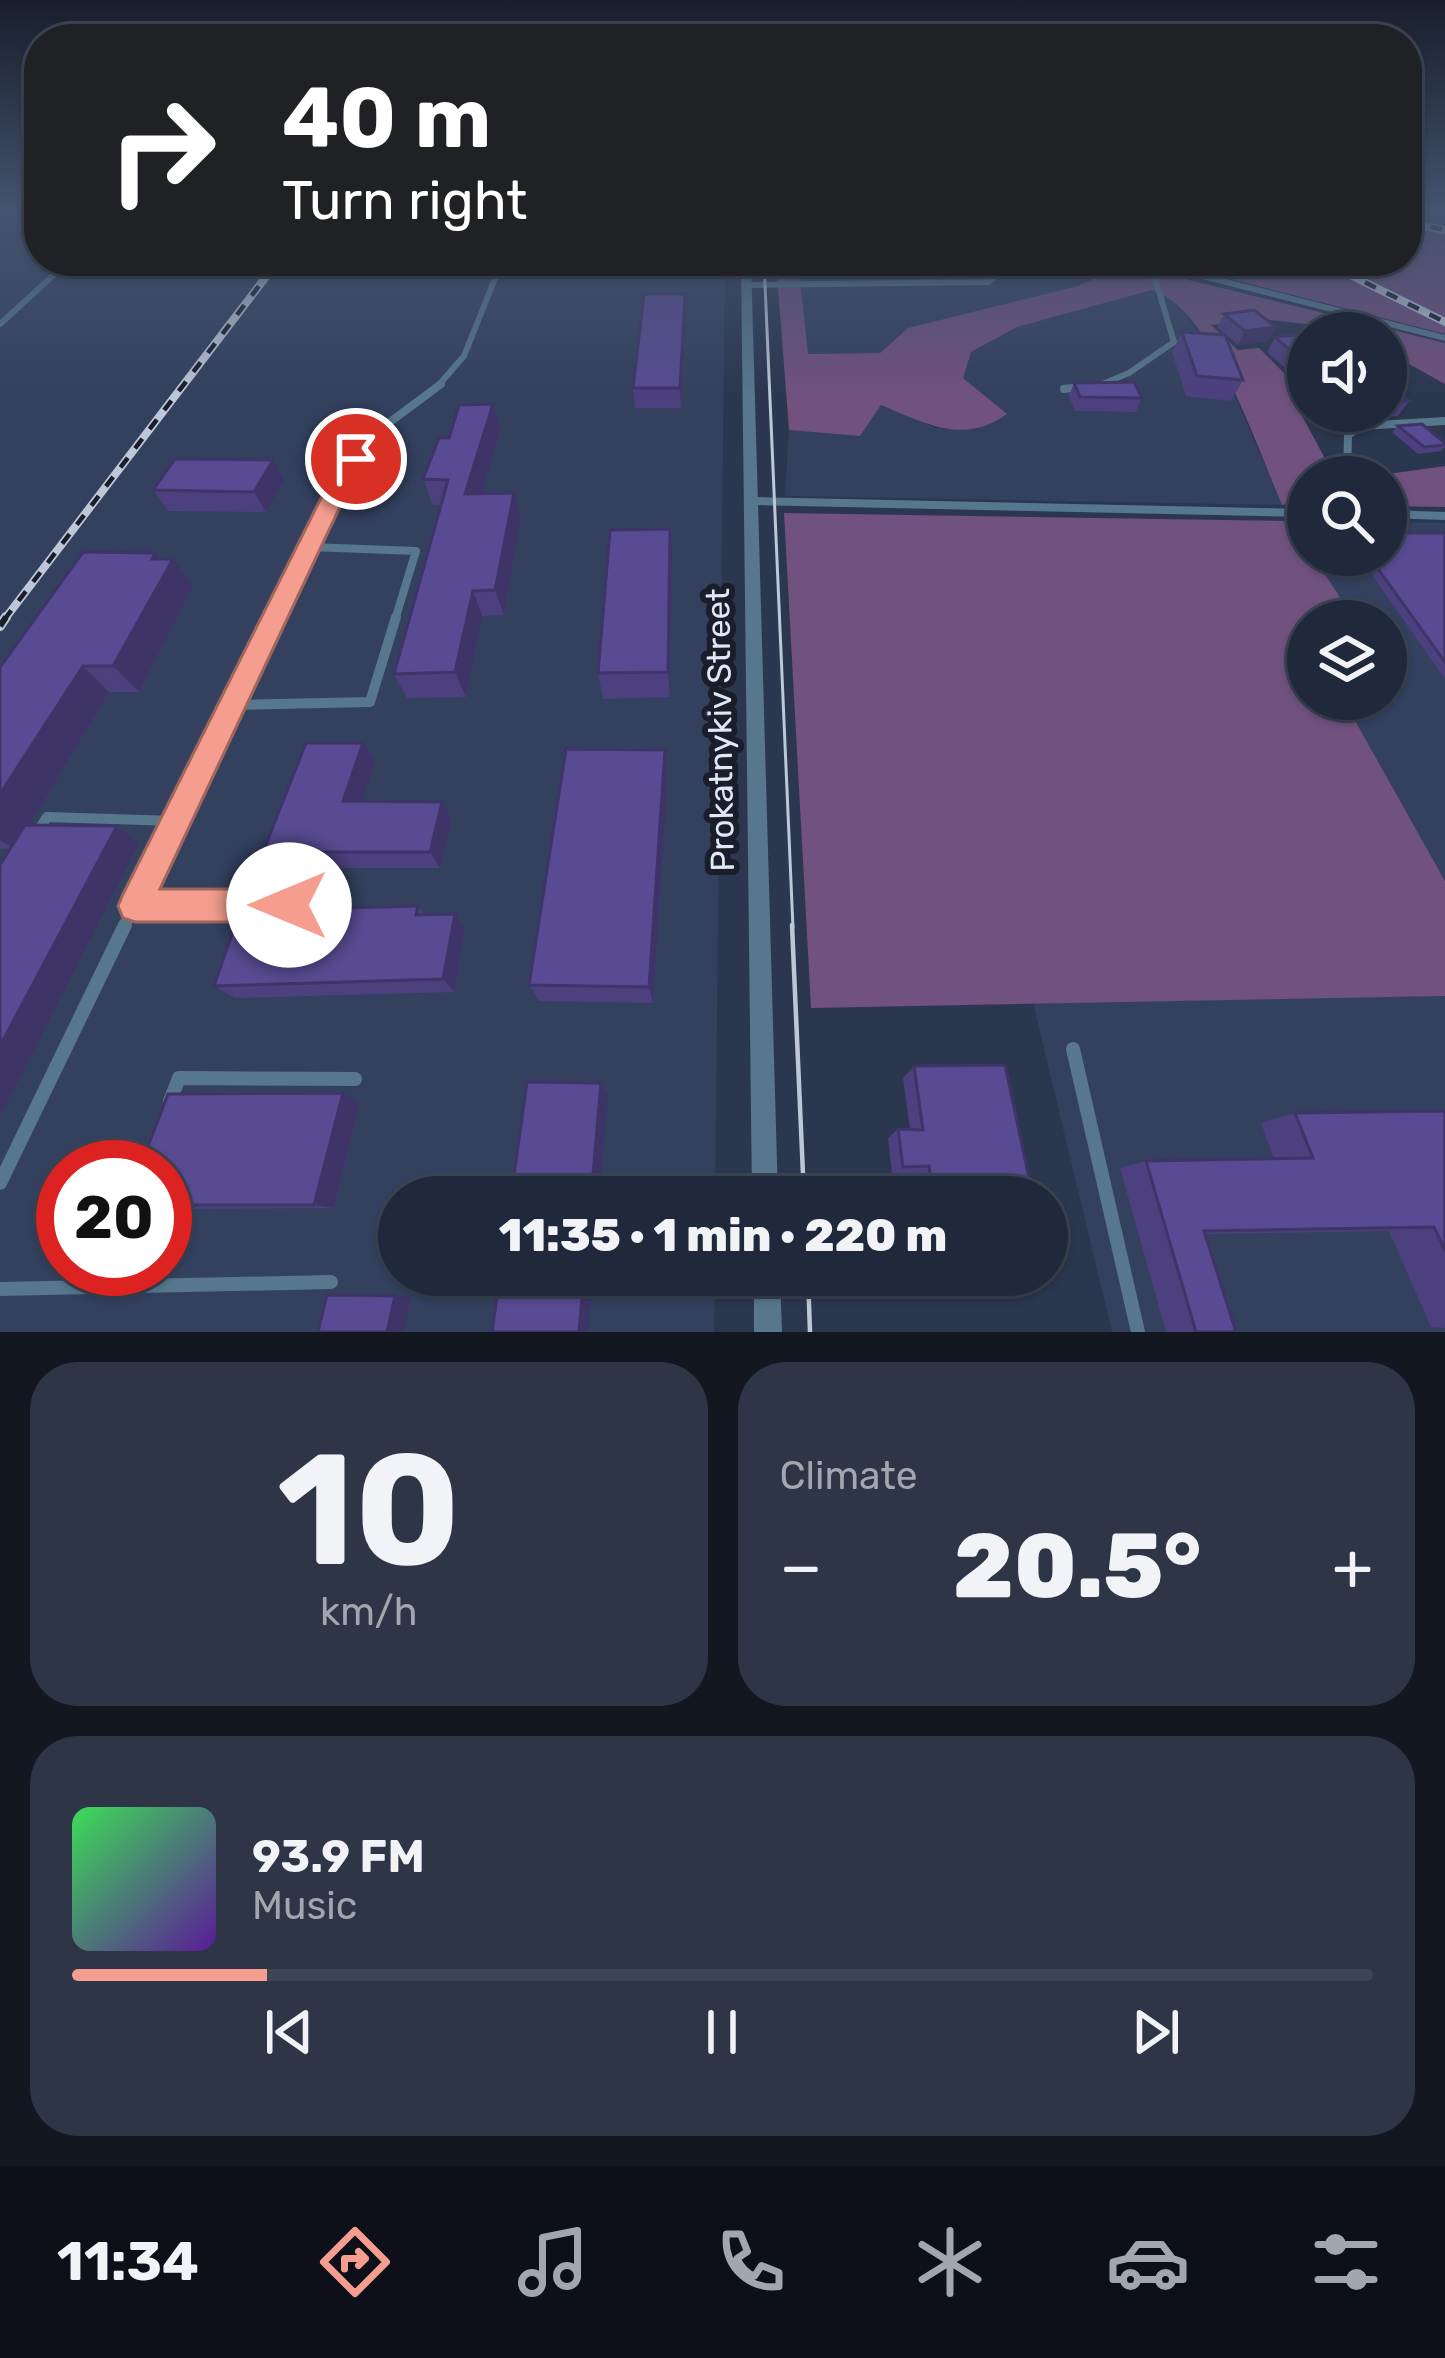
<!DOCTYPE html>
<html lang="en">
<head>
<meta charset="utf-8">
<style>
  body { margin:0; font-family:Rubik,sans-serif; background:#2d3546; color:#f1f3f6; height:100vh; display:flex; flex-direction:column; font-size:45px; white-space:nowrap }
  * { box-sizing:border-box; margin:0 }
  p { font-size:39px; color:#a2a6af }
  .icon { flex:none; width:66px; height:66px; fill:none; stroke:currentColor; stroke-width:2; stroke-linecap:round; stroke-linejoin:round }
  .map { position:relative; height:1332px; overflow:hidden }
  .sheet { display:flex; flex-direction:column; gap:30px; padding:30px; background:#121720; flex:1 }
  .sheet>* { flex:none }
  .top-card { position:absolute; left:24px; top:24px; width:1398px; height:252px; border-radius:48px; box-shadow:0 3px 9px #0004,0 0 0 3px #3d4555; background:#202124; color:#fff; overflow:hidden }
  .tools { position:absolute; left:1287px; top:312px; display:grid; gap:24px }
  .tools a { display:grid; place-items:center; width:120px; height:120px; border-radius:50%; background:#20293b; box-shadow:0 3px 9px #0004,0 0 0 3px #3d4555; font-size:60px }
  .speed { position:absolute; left:36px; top:1140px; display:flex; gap:24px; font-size:60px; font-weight:700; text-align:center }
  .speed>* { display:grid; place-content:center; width:156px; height:156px; border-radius:50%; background:#20293b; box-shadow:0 3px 9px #0004,0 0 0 3px #3d4555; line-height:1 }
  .speed .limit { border:18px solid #d22; background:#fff; color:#111 }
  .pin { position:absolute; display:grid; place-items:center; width:102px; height:102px; color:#fff; margin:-51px; border:6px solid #fff; border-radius:50%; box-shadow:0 3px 12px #0007 }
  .me { position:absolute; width:132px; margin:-66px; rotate:270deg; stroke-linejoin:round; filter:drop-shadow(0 0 9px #0008) }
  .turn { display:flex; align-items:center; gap:42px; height:252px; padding:0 60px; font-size:54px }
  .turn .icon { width:156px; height:156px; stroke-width:2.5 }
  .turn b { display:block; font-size:84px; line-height:102px }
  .big { font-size:90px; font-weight:800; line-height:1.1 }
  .sheet .widget { flex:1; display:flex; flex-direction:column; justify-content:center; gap:18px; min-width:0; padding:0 42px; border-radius:48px; background:#2d3546 }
  .sheet .dial { align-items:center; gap:0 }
  .dial b { font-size:156px; line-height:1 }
  .song { display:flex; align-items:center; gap:36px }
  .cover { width:144px; height:144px; border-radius:18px; background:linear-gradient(135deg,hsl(130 70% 55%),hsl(270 70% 35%)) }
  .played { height:12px; border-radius:6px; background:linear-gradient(90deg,#f59d8f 15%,#3d4555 15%) }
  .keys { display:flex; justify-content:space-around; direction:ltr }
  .heat { display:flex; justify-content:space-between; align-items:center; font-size:66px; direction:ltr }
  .sheet .tiles { flex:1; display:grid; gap:30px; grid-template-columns:1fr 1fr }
  .widget:last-child { grid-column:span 2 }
  .trip { position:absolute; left:378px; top:1176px; width:690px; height:120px; border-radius:60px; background:#20293b; box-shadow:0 3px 9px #0004,0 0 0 3px #3d4555; font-weight:800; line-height:120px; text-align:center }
  .tab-bar { display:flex; height:192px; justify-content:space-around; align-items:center; background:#0d1018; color:#a2a6af }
  .tab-bar .icon { width:84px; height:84px }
  .tab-bar .on { color:#f59d8f }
  .tab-bar b { font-size:54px; color:#f1f3f6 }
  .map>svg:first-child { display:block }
  .built { fill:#33415f; fill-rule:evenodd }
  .green { fill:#70517f }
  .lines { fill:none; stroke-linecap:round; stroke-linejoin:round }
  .service-far3 { stroke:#57778d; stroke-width:6 }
  .service-far2 { stroke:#57778d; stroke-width:8 }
  .service-far1 { stroke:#57778d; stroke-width:10 }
  .service { stroke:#57778d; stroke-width:14 }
  .minor { fill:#57778d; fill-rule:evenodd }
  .tram-far1 { stroke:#bec7d7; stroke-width:3 }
  .tram { stroke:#bec7d7; stroke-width:4.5 }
  .rail-far1-casing { stroke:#bec7d7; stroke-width:8 }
  .rail-casing { stroke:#bec7d7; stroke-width:10 }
  .rail-far1 { stroke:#191e2a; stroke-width:4.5; stroke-dasharray:12; stroke-linecap:butt }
  .rail { stroke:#191e2a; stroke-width:6; stroke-dasharray:20; stroke-linecap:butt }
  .wall { fill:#4c407e }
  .shaded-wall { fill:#3e3467 }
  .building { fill:#584b93; stroke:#3e3467; stroke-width:3 }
  .route { fill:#f59d8f; stroke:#9f665d; stroke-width:3 }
  .labels { text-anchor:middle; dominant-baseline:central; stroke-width:12; stroke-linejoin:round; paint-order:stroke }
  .street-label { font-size:33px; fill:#e0e8f7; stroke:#191e2a }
</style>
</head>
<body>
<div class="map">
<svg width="1445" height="1332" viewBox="0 0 1445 1332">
  <rect width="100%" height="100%" fill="#2b374f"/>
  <!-- built -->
  <path class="built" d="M 0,209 L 39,209 L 39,261 L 725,261 L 715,1197 L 399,1197 L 399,1275 L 715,1275 L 714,1332 L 0,1332 ZM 63,1167 L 165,1167 L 165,1269 L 63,1269 Z
    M 798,261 L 1132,261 L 1078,286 L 909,328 L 880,353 L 807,354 Z
    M 1152,290 L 1168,295 L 1216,352 L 1282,505 L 785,496 L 789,430 L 860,436 L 881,405 L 938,429 L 971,352 L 1017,327 Z
    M 1386,522 L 1445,523 L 1445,881 L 1343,699 L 1386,699 L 1386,621 L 1356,621 L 1311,555 L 1386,555 Z
    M 1445,996 L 1445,1332 L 1112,1332 L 1033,1003 Z"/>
  <!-- green -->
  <path class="green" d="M 1407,225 L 1445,232 L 1445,334 L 1161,261 L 1407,261 Z
    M 776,261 L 798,261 L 808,354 L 880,353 L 908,328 L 1078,286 L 1132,261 L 1177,277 L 1445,343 L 1445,384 L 1386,351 L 1386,333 L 1269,320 L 1211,325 L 1238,350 L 1259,348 L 1298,387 L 1290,393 L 1331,470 L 1332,477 L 1308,477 L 1308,502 L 1282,505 C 1258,450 1212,308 1152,290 L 1017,327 L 971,352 L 963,378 L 1007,414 C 964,445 926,424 881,405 L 860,436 L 789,430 Z
    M 1445,466 L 1445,507 L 1386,506 L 1386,477 L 1367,477 Z
    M 784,513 L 1289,521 L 1356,621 L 1308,621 L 1308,699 L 1343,699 L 1445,881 L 1445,996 L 811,1008 Z"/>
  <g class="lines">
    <!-- service-far3 -->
    <path class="service-far3" d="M 1144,261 L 1445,338
      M 747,285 L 988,282 L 995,277 L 991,261
      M 0,324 L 69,261
      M 1100,385 L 1129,373 L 1174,342 L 1157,285 L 1142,261
      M 437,387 L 464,356 L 502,261"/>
    <!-- service-far2 -->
    <path class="service-far2" d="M 1064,389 L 1083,387
      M 1347,477 L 1348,435 L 1361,426 L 1445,421
      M 751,501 L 1308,513
      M 1386,514 L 1445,516
      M 309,547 L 416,551 L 395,620
      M 274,620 L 335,494 L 382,428 L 441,384"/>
    <!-- service-far1 -->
    <path class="service-far1" d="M 232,705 L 370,702 L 396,617
      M 37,833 L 47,817 L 176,821
      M 135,906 L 289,905
      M 124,928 L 275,617"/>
    <!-- service -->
    <path class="service" d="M 1073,1049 L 1138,1332
      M 170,1101 L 179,1078 L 355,1079
      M 0,1183 L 125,925
      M 96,1287 L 103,1269
      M 0,1289 L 331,1282"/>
    <!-- minor -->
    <path class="minor" d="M 741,261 L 751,261 L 778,1197 L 752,1197 Z
      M 754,1275 L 780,1275 L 782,1332 L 754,1332 Z"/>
    <!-- tram-far1 -->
    <path class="tram-far1" d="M 764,261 L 793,928"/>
    <!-- tram -->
    <path class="tram" d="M 792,925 L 804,1197
      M 808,1275 L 810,1332"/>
    <defs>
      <path id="rail-far1" d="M 1407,222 L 1445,230
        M 1322,261 L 1445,322
        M 4,620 L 278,261"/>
      <path id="rail" d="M 0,626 L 6,617"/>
    </defs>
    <!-- rail-far1 casing -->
    <use href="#rail-far1" class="rail-far1-casing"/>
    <!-- rail casing -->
    <use href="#rail" class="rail-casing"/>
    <!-- rail-far1 -->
    <use href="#rail-far1" class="rail-far1"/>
    <!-- rail -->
    <use href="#rail" class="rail"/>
  </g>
  <!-- wall -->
  <path class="wall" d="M 346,261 L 377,261 L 372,271 L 349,271 Z
    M 807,261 L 827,261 L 826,277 L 808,277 Z
    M 876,261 L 929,261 L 927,269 L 878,268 Z
    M 686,314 L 681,408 L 635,408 L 633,388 Z
    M 1224,314 L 1276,327 L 1268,341 L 1238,345 L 1217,327 Z
    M 1182,332 L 1243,380 L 1231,401 L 1186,396 L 1172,352 Z
    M 1308,334 L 1308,388 L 1267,352 L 1275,337 Z
    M 1386,382 L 1409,401 L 1398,416 L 1374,417 L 1367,411 L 1386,411 Z
    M 1074,383 L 1142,398 L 1136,412 L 1075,411 L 1069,396 Z
    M 1398,426 L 1445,445 L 1445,447 L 1441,451 L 1418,454 L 1392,432 Z
    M 500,430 L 481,494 L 521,519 L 504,615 L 482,616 L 466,697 L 407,698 L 394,674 L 441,505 L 433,505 L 423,479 L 449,438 Z
    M 284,481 L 266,512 L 168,511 L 153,490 Z
    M 670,529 L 672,556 L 670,697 L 603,699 L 598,673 Z
    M 1445,533 L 1445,679 L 1358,555 L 1386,555 Z
    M 193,586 L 139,692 L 109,692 L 29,825 L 117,826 L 139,843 L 0,849 L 0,667 Z
    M 665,750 L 668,774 L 653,1003 L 539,1001 L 529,985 Z
    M 375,761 L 362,801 L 452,819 L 440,868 L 280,868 L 263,852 Z
    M 418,906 L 425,914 L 455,914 L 465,928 L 454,992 L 235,998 L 214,986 Z
    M 914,1066 L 1033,1197 L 920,1197 L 917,1173 L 892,1174 L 888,1138 L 898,1129 L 910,1129 L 903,1078 Z
    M 343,1093 L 360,1102 L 334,1208 L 165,1209 L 165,1167 Z
    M 1445,1111 L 1445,1328 L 1431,1327 L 1389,1231 L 1205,1234 L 1236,1332 L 1166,1332 L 1120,1168 L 1146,1161 L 1274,1159 L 1261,1123 L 1295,1113 Z"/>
  <!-- shaded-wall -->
  <path class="shaded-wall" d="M 368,261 L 377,261 L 372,271 Z
    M 685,294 L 686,314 L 681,408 L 680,388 Z
    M 1276,327 L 1268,341 L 1238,345 L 1245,331 Z
    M 493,404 L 500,430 L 474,520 L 465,494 Z
    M 273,460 L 284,481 L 266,512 L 254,492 Z
    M 514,493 L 521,519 L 504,615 L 495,590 Z
    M 670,529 L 672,556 L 670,697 L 668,672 Z
    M 155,553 L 167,568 L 173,559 L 193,586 L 139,692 L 113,666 L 152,559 Z
    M 473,591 L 482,616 L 466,697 L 455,672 Z
    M 83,666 L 109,692 L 15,849 L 0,840 L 0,794 Z
    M 363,743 L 375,761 L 357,818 L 343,801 Z
    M 665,750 L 668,774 L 653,1003 L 649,987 Z
    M 442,802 L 452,819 L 440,868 L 430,852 Z
    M 117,826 L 139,843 L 0,1116 L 0,1046 Z
    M 455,914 L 465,928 L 454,992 L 443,979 Z
    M 601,1083 L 608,1095 L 599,1197 L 591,1197 Z
    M 343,1093 L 360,1102 L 334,1208 L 314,1205 Z
    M 584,1275 L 593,1275 L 588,1332 L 579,1332 Z
    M 411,1295 L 404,1332 L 387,1332 L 395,1296 Z"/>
  <!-- building -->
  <path class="building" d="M 809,261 L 827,261 L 827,264 L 809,264 Z
    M 644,294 L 685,294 L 680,388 L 633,388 Z
    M 1254,310 L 1276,327 L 1245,331 L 1224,314 Z
    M 1182,332 L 1225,335 L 1243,380 L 1197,376 Z
    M 1308,334 L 1308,366 L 1275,337 Z
    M 1134,382 L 1142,398 L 1080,397 L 1074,383 Z
    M 1386,382 L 1409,401 L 1386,402 Z
    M 493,404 L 465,494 L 514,493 L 495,590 L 473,591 L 455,672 L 394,674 L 448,480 L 423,479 L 439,438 L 449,438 L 459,405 Z
    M 1422,424 L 1445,443 L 1445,445 L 1424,447 L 1398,426 Z
    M 175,459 L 273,460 L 254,492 L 153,490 Z
    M 670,529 L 668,672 L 598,673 L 610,530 Z
    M 1386,533 L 1445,533 L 1445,662 L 1368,555 L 1386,555 Z
    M 83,552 L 155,553 L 152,559 L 173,559 L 113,666 L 83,666 L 0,794 L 0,667 Z
    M 306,743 L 363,743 L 343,801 L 442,802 L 430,852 L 263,852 Z
    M 566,749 L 665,750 L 649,987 L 529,985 Z
    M 25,825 L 117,826 L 0,1046 L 0,865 Z
    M 418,906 L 416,915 L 455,914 L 443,979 L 214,986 L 240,911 Z
    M 1005,1065 L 1033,1197 L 933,1197 L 929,1166 L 903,1167 L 898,1129 L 923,1130 L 914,1066 Z
    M 527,1082 L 601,1083 L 591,1197 L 511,1197 Z
    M 343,1093 L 314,1205 L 165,1205 L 165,1167 L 140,1167 L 168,1094 Z
    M 1445,1111 L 1445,1250 L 1434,1227 L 1204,1231 L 1236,1332 L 1196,1332 L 1146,1161 L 1313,1158 L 1295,1113 Z
    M 500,1275 L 584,1275 L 579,1332 L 492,1332 Z
    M 327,1295 L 395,1296 L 387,1332 L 318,1332 Z"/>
  <!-- sky -->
  <linearGradient id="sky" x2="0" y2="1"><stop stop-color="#181e2b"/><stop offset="0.53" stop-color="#44536e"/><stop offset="1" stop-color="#44536e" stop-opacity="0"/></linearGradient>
  <rect width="1445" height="396" fill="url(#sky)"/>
  <!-- route -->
  <path class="route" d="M 356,452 L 367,459 L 346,494 L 160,889 L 289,889 L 301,893 L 306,905 L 301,917 L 289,922 L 135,922 L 123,918 L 118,906 L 123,894 L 323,494 L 348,454 Z"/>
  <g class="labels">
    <!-- street labels -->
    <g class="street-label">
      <text transform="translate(720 730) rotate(-91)">Prokatnykiv Street</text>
    </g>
  </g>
</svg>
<div class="tools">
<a><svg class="icon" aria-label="sound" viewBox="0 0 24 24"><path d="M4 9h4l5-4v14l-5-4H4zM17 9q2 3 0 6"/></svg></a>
<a><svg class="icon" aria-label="search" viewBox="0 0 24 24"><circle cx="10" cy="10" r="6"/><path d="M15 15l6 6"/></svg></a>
<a><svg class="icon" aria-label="layers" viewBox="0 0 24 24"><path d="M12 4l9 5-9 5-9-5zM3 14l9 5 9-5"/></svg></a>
</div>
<div class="speed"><div class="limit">20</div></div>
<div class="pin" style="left:356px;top:459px;background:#d93025"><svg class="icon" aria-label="arrive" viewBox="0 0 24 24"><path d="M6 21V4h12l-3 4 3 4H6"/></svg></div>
<svg class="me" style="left:289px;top:905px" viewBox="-20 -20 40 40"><circle r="19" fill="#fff"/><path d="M0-13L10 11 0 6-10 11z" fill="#f59d8f"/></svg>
<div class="trip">11:35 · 1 min · 220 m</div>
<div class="top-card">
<div class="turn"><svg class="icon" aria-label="right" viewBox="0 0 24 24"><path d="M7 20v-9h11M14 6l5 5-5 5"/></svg><div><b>40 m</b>Turn right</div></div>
</div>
</div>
<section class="sheet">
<div class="tiles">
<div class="widget dial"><b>10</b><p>km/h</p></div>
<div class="widget"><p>Climate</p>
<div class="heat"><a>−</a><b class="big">20.5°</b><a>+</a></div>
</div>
<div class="widget">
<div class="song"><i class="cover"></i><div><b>93.9 FM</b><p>Music</p></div></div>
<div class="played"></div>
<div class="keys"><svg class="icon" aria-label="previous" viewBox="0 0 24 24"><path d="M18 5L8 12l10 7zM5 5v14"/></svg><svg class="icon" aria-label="pause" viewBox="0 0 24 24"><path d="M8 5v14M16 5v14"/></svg><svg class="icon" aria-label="next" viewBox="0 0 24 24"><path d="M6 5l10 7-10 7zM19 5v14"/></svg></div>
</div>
</div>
</section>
<nav class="tab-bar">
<b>11:34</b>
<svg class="icon on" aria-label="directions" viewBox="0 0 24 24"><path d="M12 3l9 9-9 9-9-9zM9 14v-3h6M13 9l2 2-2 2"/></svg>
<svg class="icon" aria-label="music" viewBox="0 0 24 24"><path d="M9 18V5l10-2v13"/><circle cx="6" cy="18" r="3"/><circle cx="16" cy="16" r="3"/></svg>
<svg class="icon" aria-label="phone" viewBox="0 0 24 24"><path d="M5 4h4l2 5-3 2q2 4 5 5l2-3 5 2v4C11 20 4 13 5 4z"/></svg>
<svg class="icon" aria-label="climate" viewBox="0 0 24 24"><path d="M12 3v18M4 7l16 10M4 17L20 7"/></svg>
<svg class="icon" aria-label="car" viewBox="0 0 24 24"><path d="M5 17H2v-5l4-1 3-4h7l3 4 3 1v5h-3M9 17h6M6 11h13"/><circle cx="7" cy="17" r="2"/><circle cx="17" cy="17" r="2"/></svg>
<svg class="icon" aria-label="filters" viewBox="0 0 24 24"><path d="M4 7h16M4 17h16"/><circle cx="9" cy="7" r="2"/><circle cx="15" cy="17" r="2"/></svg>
</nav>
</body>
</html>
